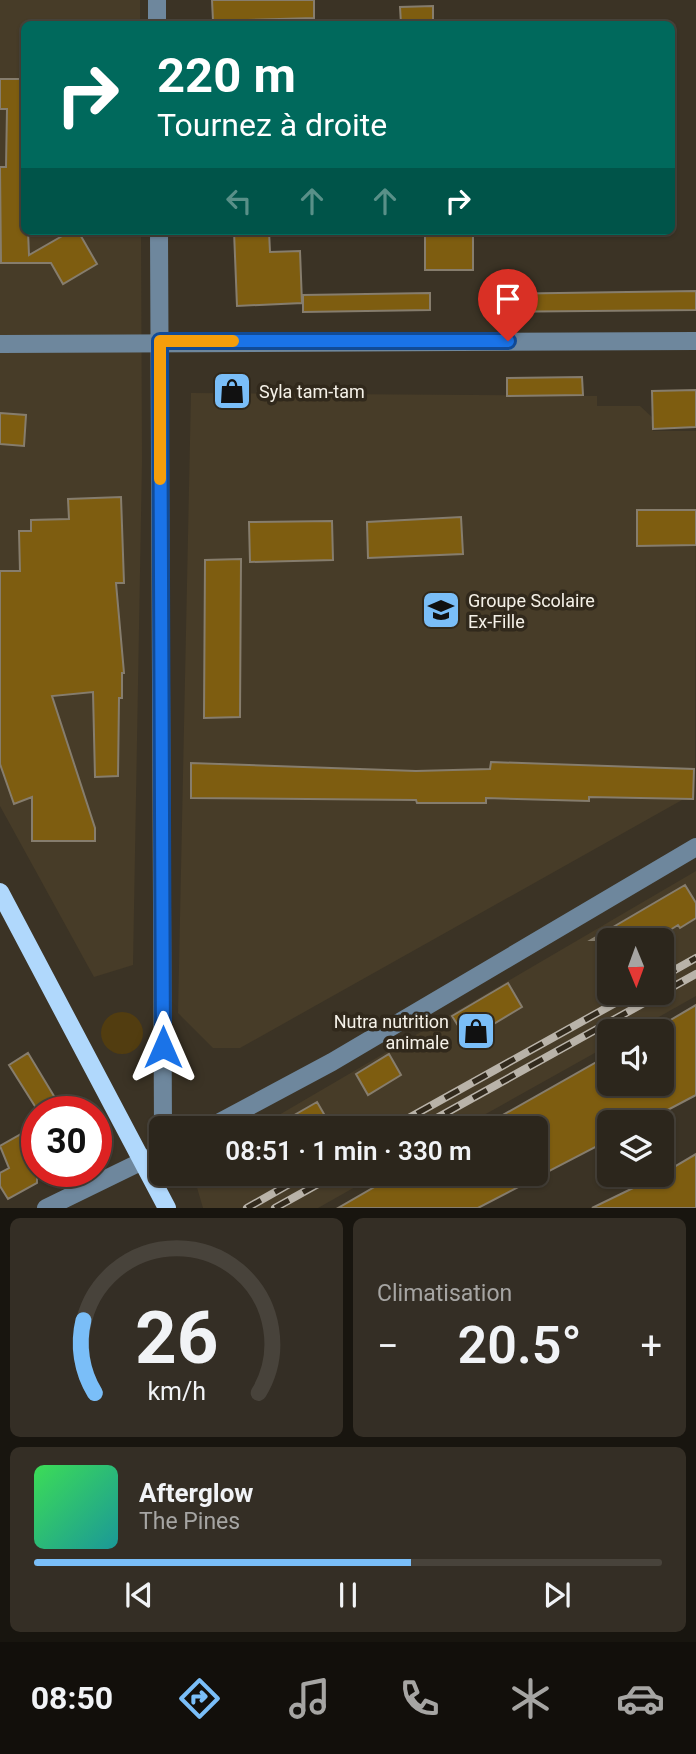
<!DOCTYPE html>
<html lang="fr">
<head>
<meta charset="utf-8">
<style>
  body { margin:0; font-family:Roboto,sans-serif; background:#342e25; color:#f1f3f6; height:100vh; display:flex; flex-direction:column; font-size:26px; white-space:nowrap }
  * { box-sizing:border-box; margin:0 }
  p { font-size:23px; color:#a6a5a3 }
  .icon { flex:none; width:38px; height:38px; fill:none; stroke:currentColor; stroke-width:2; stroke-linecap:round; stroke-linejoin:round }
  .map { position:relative; height:1208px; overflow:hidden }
  .details { display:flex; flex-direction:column; gap:10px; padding:10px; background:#18150f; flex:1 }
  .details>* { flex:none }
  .hud { position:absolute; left:21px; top:21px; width:654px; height:214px; border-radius:10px; box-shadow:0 2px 5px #0004,0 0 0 2px #48433b; background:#00695c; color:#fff; overflow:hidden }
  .needle { width:46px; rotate:179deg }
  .buttons { position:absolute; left:597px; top:928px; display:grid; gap:14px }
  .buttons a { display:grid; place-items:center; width:77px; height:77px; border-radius:10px; background:#2c261c; box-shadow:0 2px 5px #0004,0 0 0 2px #48433b; font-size:35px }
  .speed { position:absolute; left:21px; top:1096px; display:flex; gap:14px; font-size:35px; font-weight:700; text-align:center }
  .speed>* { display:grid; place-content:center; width:91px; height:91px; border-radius:50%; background:#2c261c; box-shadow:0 2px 5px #0004,0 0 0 2px #48433b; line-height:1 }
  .speed .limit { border:10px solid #d22; background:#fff; color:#111 }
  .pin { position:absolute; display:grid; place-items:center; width:60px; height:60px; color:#fff; margin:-72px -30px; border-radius:50% 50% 50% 0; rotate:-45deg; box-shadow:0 0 7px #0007 }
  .pin .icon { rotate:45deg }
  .me { position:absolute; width:77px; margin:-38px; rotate:0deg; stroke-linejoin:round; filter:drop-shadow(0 0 5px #0008) }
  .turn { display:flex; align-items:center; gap:24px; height:147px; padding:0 21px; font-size:32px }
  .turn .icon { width:91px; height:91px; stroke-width:2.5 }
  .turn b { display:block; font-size:49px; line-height:60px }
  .lanes { display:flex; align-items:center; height:66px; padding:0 21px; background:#0003; justify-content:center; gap:35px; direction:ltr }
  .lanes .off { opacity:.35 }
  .big { font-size:52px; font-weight:600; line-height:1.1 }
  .details .card { flex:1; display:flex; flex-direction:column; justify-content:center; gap:10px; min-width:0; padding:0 24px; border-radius:10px; background:#342e25 }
  .details .dial { align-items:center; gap:0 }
  .dial svg { height:182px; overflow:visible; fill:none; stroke:#48433b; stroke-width:7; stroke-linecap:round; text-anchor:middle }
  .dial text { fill:#f1f3f6; stroke:none }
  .song { display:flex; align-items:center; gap:21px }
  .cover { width:84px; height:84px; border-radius:10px; background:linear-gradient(135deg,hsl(130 70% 55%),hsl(180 70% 35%)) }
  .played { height:7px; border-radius:4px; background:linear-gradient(90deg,#7abef8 60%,#48433b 60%) }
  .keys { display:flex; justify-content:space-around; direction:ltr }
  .heat { display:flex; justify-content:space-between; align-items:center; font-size:38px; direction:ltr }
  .details .tiles { flex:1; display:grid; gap:10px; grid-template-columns:1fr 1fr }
  .card:last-child { grid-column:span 2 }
  .trip { position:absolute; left:149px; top:1116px; width:399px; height:70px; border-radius:10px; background:#2c261c; box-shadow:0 2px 5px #0004,0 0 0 2px #48433b; font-weight:600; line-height:70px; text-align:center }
  .menu { display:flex; height:112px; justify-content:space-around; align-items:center; background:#120f0b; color:#a6a5a3 }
  .menu .icon { width:49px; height:49px }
  .menu .current { color:#7abef8 }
  .menu b { font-size:32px; color:#f1f3f6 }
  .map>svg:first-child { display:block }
  .built { fill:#473c28; fill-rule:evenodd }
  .green { fill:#523d10 }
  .building { fill:#7e5d10; stroke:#867d6d; stroke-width:2 }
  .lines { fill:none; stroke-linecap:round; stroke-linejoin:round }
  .minor { stroke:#6e879d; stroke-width:18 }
  .major { stroke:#b0d8fc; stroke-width:18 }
  .rail-casing { stroke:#b9b3a9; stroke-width:8 }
  .rail { stroke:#31291c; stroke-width:5; stroke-dasharray:16; stroke-linecap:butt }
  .route-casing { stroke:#114b97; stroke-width:18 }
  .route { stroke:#1a73e8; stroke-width:12 }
  .slow { stroke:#f59e0b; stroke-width:12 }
  .labels { text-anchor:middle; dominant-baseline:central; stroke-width:7; stroke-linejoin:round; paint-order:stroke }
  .poi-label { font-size:18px; fill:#f5f1e8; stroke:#31291c; text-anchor:start }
</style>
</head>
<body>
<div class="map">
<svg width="696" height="1208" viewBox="0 0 696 1208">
  <rect width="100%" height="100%" fill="#3b3325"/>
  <!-- built -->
  <path class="built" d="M 0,0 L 140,0 L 140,24 L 24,24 L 24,231 L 141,231 L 142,460 L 133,965 L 94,977 L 0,806 Z
    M 191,393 L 597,396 L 597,406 L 640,406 L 653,418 L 653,431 L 696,431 L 695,800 L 682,800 L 240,1048 L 213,1048 L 178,1013 Z
    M 696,871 L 696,996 L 634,1031 L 609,1031 L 609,1045 L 459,1129 L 255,1129 ZM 609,940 L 662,940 L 662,992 L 609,992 Z
    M 193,1174 L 378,1174 L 318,1208 L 203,1208 Z"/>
  <!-- green -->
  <path class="green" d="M101 1033a21 21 0 1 1 42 0a21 21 0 1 1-42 0Z"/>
  <!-- building -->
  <path class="building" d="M 212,0 L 314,0 L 314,18 L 213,21 Z
    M 433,6 L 433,24 L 401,24 L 400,7 Z
    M 0,79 L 24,79 L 24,231 L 28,231 L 29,255 L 71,231 L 78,231 L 97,264 L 63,284 L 51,263 L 1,263 L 0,167 L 6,167 L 7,109 L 0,109 Z
    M 234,231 L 269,231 L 270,252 L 300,251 L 302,303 L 237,306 Z
    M 425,231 L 473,231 L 473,270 L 425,270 Z
    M 696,291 L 696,310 L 491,312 L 490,294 Z
    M 430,293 L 430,310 L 303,312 L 303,295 Z
    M 582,377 L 583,395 L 507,396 L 507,378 Z
    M 696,390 L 696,427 L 653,429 L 652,391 Z
    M 0,413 L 26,415 L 24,446 L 0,444 Z
    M 121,497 L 124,583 L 116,583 L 124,673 L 122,673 L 122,698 L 119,698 L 118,776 L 95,777 L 93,692 L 52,696 L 95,828 L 95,841 L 32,841 L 32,797 L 14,804 L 0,764 L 0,571 L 20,571 L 19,531 L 31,531 L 31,520 L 69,519 L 68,499 Z
    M 637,510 L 696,510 L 696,545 L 637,546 Z
    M 461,517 L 463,554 L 368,558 L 367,522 Z
    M 332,521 L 333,560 L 250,562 L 249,522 Z
    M 241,559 L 240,717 L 204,718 L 205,560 Z
    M 491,762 L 694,769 L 693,799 L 589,797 L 589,801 L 486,798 L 486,803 L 417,803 L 416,800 L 191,798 L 191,763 L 416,771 L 490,769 Z
    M 685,885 L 696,903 L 696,918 L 680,928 L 678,925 L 654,940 L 591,940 Z
    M 508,983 L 522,1007 L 467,1040 L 452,1016 Z
    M 696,1005 L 696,1095 L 645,1122 L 609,1122 L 609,1140 L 478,1208 L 338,1208 L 397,1174 L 536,1174 L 536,1129 L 478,1129 L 609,1055 L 609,1083 L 662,1083 L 662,1025 Z
    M 28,1053 L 63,1111 L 38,1111 L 9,1065 Z
    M 389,1054 L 401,1075 L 368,1095 L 356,1074 Z
    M 317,1102 L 328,1121 L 314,1129 L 270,1129 Z
    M 37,1125 L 37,1183 L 8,1199 L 0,1186 L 0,1173 L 9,1168 L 0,1146 Z
    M 696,1154 L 696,1208 L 592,1208 L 662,1174 Z"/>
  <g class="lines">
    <!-- minor -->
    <path class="minor" d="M 157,0 L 157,24
      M 159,231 L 163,1129
      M 0,344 L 696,341
      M 207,1129 L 332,1062 L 696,847
      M 46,1208 L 161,1152"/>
    <!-- major -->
    <path class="major" d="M 0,892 L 167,1208"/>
    <defs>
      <path id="rail" d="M 662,977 L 696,958
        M 389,1129 L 635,992
        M 417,1129 L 696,974
        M 247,1208 L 307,1174
        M 275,1208 L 336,1174"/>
    </defs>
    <!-- rail casing -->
    <use href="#rail" class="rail-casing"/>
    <!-- rail -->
    <use href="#rail" class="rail"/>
  </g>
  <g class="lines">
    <defs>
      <path id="route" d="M 163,1047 L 160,341 L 508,341"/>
    </defs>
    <!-- route casing -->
    <use href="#route" class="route-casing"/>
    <!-- route -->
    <use href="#route" class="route"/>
    <!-- slow -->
    <path class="slow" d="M 160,479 L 160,341 L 233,341"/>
  </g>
  <!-- icons -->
  <defs>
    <symbol id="shop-square" viewBox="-11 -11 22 22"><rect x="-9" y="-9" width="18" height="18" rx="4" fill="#7abef8" stroke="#31291c"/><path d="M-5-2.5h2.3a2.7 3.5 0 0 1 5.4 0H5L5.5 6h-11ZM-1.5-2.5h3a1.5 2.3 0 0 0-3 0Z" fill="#111"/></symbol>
    <symbol id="school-square" viewBox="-11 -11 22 22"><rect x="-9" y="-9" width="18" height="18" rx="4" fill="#7abef8" stroke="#31291c"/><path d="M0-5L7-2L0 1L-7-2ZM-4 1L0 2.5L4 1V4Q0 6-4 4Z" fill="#111"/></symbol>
  </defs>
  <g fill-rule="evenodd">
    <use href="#shop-square" x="210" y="369" width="44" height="44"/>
    <use href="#school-square" x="419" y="588" width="44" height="44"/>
    <use href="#shop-square" x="454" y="1009" width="44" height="44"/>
  </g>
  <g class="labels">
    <!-- poi labels -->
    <g class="poi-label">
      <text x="259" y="391">Syla tam-tam</text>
      <text x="468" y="600">Groupe Scolaire<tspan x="468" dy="21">Ex-Fille</tspan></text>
      <text x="449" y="1021" text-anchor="end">Nutra nutrition<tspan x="449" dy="21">animale</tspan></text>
    </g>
  </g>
</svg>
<div class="buttons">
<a><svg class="needle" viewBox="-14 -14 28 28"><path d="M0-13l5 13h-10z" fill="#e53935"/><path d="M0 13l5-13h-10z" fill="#a6a5a3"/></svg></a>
<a><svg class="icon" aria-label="sound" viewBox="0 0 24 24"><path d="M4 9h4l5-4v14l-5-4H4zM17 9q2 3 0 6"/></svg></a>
<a><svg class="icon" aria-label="layers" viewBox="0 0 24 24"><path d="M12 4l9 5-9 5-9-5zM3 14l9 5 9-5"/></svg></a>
</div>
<div class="speed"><div class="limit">30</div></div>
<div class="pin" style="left:508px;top:341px;background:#d93025"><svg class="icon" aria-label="arrive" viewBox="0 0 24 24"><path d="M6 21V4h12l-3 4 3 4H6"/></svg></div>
<svg class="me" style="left:163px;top:1047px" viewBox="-20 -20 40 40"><path d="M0-17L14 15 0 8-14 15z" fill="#1a73e8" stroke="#fff" stroke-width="4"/></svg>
<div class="trip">08:51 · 1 min · 330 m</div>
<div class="hud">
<div class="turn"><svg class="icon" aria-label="right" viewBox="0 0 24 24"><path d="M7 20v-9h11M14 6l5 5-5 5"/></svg><div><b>220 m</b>Tournez à droite</div></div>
<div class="lanes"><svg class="icon off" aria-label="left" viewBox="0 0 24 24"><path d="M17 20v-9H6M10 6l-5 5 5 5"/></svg><svg class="icon off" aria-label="ahead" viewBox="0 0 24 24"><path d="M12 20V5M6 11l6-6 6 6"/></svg><svg class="icon off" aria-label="ahead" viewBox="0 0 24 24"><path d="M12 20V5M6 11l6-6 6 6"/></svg><svg class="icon" aria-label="right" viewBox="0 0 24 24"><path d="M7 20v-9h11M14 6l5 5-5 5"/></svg></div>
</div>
</div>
<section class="details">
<div class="tiles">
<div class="card dial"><svg viewBox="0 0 100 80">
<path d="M14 69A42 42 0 1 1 86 69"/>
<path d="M14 69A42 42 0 0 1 9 37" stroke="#7abef8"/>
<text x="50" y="56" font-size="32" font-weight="700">26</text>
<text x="50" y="72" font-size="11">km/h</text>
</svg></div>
<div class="card"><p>Climatisation</p>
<div class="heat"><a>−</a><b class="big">20.5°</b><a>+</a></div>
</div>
<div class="card">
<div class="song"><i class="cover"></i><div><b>Afterglow</b><p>The Pines</p></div></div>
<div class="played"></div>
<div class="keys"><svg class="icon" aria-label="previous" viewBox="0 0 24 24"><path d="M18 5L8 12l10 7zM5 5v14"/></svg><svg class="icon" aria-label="pause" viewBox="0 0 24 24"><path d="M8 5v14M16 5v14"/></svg><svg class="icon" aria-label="next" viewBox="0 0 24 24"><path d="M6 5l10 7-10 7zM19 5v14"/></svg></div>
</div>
</div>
</section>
<nav class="menu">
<b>08:50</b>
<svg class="icon current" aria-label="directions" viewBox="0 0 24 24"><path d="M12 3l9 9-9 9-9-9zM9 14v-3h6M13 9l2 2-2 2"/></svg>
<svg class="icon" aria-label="music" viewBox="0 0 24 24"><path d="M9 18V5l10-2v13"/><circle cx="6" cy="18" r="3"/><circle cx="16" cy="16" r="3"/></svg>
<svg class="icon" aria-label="phone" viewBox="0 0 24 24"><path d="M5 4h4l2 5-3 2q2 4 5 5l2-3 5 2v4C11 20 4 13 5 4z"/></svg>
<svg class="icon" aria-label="climate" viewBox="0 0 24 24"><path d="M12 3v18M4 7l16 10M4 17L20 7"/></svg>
<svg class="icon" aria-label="car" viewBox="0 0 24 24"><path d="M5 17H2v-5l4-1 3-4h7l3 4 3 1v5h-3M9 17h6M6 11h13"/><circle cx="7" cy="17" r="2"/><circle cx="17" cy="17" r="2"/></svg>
</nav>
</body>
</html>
